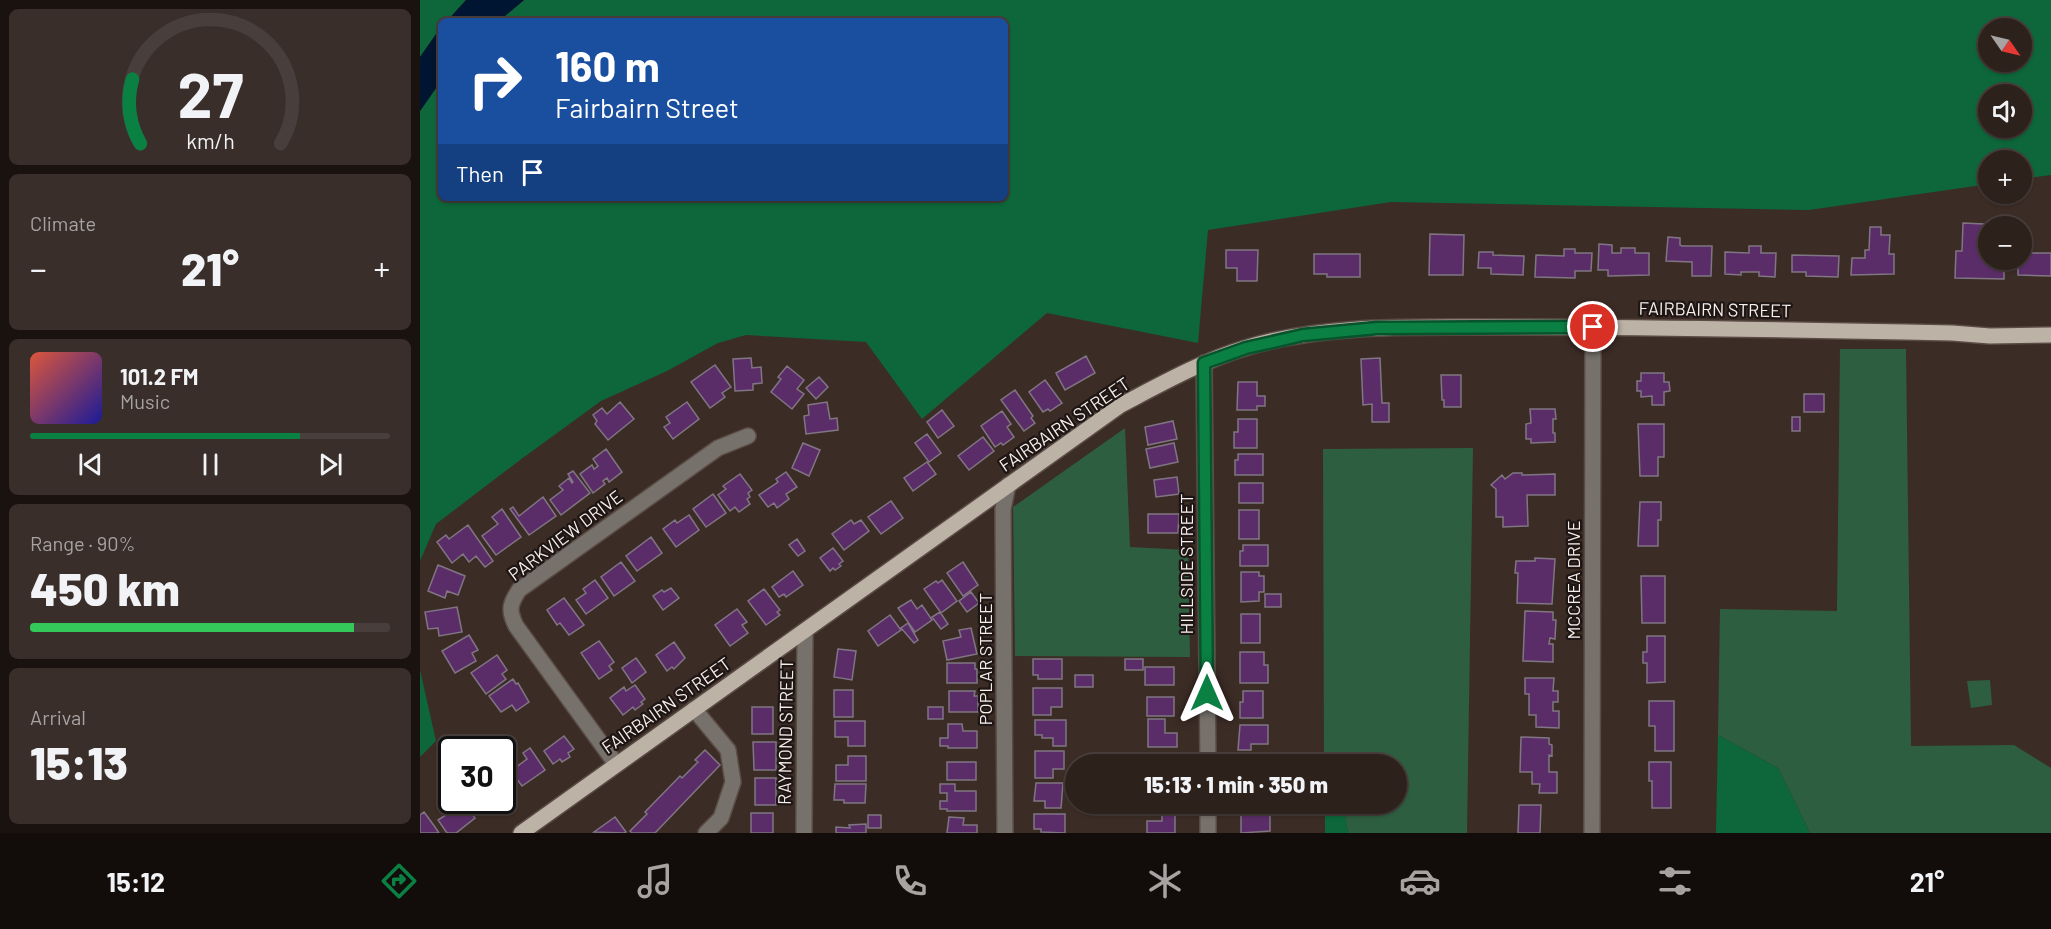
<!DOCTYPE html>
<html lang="en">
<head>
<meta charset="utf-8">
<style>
  body { margin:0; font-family:Barlow,sans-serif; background:#392e29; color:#f1f3f6; height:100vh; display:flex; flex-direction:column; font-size:22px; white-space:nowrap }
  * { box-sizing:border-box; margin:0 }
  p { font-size:20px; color:#a7a3a3 }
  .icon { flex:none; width:33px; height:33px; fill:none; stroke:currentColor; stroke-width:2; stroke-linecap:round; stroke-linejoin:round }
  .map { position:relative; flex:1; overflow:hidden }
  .details { display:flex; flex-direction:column; gap:9px; padding:9px; background:#19120f; width:420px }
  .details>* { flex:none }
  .banner { position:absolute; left:18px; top:18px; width:570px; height:183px; border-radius:9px; box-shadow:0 2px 4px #0004,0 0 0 2px #483e3b; background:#1a4fa0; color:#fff; overflow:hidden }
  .needle { width:39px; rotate:124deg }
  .controls { position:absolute; left:1558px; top:18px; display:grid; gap:12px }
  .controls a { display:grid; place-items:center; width:54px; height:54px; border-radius:50%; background:#2d211c; box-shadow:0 2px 4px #0004,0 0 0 2px #483e3b; font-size:30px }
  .speed { position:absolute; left:18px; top:736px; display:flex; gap:12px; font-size:30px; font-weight:700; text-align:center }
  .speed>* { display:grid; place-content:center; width:78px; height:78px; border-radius:50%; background:#2d211c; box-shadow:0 2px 4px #0004,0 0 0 2px #483e3b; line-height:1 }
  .speed .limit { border:3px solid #111; border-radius:9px; background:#fff; color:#111 }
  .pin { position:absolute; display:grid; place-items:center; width:51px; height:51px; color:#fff; margin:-26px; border:3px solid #fff; border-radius:50%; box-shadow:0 2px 6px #0007 }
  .me { position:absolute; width:66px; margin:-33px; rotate:0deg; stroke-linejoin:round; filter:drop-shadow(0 0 4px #0008) }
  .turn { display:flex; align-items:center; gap:21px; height:126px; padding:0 18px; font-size:27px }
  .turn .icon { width:78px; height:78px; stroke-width:2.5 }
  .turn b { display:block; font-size:42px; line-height:51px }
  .then { display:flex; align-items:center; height:57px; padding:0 18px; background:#0003; gap:12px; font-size:22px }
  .big { font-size:45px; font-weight:800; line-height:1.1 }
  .details .widget { flex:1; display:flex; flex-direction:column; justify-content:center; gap:9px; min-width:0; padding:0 21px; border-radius:9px; background:#392e29 }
  .details .dial { align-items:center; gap:0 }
  .dial svg { height:156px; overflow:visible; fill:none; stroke:#483e3b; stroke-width:7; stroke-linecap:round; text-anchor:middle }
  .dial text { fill:#f1f3f6; stroke:none }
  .song { display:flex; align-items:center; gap:18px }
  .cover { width:72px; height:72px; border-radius:9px; background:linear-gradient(135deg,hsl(10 70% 55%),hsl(240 70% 35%)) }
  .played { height:6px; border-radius:3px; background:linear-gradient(90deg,#0b8043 75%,#483e3b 75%) }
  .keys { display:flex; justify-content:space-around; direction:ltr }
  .heat { display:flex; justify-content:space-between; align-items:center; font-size:33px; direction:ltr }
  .charge { height:9px; border-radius:4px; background:linear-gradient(90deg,#34c759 90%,#483e3b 0) }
  .trip { position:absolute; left:645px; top:754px; width:342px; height:60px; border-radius:30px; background:#2d211c; box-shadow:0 2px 4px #0004,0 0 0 2px #483e3b; font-weight:800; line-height:60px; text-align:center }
  .tab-bar { display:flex; height:96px; justify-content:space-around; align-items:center; background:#120d0b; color:#a7a3a3 }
  .tab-bar .icon { width:42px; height:42px }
  .tab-bar .selected { color:#0b8043 }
  .tab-bar b { font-size:27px; color:#f1f3f6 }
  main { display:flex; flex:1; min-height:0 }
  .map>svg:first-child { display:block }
  .green { fill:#2e5e40 }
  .forest { fill:#0d673a; fill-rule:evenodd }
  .water { fill:#001531 }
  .building { fill:#5b2d68; stroke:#807583; stroke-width:1.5 }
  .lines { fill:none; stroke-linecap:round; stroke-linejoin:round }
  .minor-casing { stroke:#5a4b45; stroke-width:18 }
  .major-casing { stroke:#5a4b45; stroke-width:18 }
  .minor { stroke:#76726b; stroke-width:15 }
  .major { stroke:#bcb2a5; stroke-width:15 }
  .route-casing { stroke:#07532c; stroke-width:15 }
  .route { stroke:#0b8043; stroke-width:10 }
  .labels { text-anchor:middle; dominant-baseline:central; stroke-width:4.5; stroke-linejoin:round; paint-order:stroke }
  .street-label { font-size:18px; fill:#f8eeea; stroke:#1d1614 }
</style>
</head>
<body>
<main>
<section class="details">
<div class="widget dial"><svg viewBox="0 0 100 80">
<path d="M14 69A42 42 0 1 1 86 69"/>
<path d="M14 69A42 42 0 0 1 10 36" stroke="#0b8043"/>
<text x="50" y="56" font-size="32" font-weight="700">27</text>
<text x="50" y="72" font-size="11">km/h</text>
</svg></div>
<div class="widget"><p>Climate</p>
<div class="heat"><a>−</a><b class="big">21°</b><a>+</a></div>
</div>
<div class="widget">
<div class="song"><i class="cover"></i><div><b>101.2 FM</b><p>Music</p></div></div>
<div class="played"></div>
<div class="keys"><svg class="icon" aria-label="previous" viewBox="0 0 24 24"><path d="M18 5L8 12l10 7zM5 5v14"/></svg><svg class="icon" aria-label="pause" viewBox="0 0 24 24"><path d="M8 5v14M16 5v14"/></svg><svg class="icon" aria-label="next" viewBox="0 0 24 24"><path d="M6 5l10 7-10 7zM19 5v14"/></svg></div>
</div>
<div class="widget"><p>Range · 90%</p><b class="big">450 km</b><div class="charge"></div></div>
<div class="widget"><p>Arrival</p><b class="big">15:13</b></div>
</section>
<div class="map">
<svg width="1631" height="833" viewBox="0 0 1631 833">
  <rect width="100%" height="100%" fill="#3c2c26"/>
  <!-- green -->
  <path class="green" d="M 1420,349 L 1486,349 L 1491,746 L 1594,745 L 1631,768 L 1631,833 L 1390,833 L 1358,768 L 1298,735 L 1300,609 L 1417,611 Z
    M 705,428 L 710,547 L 768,550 L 770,657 L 595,656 L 593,507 Z
    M 1053,448 L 1047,833 L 928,833 L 923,804 L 976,804 L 976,765 L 904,765 L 903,449 Z
    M 1570,680 L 1572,705 L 1551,708 L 1547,681 Z"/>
  <!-- forest -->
  <path class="forest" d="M 0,0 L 46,0 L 27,21 L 21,21 L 21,27 L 0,57 Z
    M 104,0 L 1631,0 L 1631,175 L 1602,179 L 1602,160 L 1569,160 L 1569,184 L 1389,210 L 971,202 L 788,230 L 778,343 L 627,313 L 502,419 L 446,342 L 326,335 L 298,343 L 247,371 L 181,401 L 100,460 L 16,524 L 0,561 L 0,111 L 21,81 L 21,198 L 585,198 L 585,21 L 79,21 ZM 1569,28 L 1602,28 L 1602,62 L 1569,62 ZM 1569,94 L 1602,94 L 1602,128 L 1569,128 Z
    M 0,670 L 16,741 L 0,757 Z
    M 1298,735 L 1358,768 L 1390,833 L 1296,833 Z
    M 905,804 L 923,804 L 928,833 L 905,833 Z"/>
  <!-- water -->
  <path class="water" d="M 46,0 L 104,0 L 79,21 L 27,21 Z
    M 21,27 L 21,81 L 0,111 L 0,57 Z"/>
  <!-- building -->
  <path class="building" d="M 1543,223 L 1564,224 L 1563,251 L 1569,252 L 1569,260 L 1584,260 L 1584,279 L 1535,278 L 1536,251 L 1542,251 Z
    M 1450,227 L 1461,227 L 1461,235 L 1470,235 L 1469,254 L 1474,254 L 1474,274 L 1431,275 L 1432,258 L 1445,258 L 1445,250 L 1449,250 Z
    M 1010,234 L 1044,235 L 1043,275 L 1009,275 Z
    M 1248,237 L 1260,238 L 1260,245 L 1262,246 L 1292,246 L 1291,276 L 1272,276 L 1272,262 L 1246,261 Z
    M 1179,244 L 1192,245 L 1192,253 L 1201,253 L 1201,248 L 1215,248 L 1215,253 L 1229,253 L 1229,275 L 1188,276 L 1188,270 L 1178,270 Z
    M 1329,246 L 1341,246 L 1341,253 L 1356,253 L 1355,277 L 1339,276 L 1339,272 L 1321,272 L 1321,275 L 1305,274 L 1305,252 L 1329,253 Z
    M 1144,249 L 1155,249 L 1155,253 L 1172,253 L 1171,271 L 1155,271 L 1155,278 L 1115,277 L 1116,255 L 1144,256 Z
    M 806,250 L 838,250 L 837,281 L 817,281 L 817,268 L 806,268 Z
    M 1059,252 L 1073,252 L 1073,255 L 1104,256 L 1103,275 L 1071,274 L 1071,268 L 1058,268 Z
    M 1602,253 L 1631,253 L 1631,276 L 1598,275 L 1598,260 L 1602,260 Z
    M 894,254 L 940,254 L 940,277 L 907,277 L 907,274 L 894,274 Z
    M 1372,255 L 1419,256 L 1418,277 L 1386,276 L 1386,272 L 1372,272 Z
    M 666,356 L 675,373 L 645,390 L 636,373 Z
    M 331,358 L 332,368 L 341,367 L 342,383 L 333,384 L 333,390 L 315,391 L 313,359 Z
    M 960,358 L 962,403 L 969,403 L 969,422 L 952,422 L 952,404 L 943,405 L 941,359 Z
    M 295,365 L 311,387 L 302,393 L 305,397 L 290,408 L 271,382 Z
    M 367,366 L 384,380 L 377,389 L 384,394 L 372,409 L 351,392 L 361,379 L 358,377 Z
    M 1221,373 L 1244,373 L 1244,382 L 1249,382 L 1250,391 L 1244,392 L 1244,405 L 1232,405 L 1232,396 L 1221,397 L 1221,391 L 1217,391 L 1217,381 L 1221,381 Z
    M 1021,375 L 1041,375 L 1041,407 L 1024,407 L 1024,400 L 1022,400 Z
    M 399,377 L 408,387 L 396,399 L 386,388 Z
    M 625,380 L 642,403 L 630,411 L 628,409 L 623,412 L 609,392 Z
    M 818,382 L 837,382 L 837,396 L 845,396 L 845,406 L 837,406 L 837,410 L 817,410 Z
    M 595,390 L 613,416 L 611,418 L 615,423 L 604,431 L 581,400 Z
    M 1384,394 L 1404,394 L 1404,412 L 1384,412 Z
    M 200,402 L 214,419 L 188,440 L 175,424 L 177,421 L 173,415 L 182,408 L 187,414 Z
    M 267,402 L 279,419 L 253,439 L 244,427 L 250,423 L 246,417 Z
    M 407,402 L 410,419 L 417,418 L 418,430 L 386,434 L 384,416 L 389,415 L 388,405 Z
    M 1110,409 L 1135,409 L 1136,419 L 1133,419 L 1133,433 L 1135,433 L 1135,442 L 1111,443 L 1111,439 L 1106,439 L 1106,424 L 1111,423 Z
    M 522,410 L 534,426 L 518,438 L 507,422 Z
    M 582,411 L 591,424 L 587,427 L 594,437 L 583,445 L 581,443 L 575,447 L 561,426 Z
    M 1372,417 L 1380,417 L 1380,431 L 1372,431 Z
    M 818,419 L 837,419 L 837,448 L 814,448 L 814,432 L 818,432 Z
    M 753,421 L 757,439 L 728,445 L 725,427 Z
    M 1218,424 L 1244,424 L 1244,457 L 1238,457 L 1238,476 L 1220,476 Z
    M 507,434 L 521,453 L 509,462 L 495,443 Z
    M 563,437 L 574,451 L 549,470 L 538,456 Z
    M 383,443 L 400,450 L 389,476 L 372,468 Z
    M 754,443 L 758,462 L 730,468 L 726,449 Z
    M 186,449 L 202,472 L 189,482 L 187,478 L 183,481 L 185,484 L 173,493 L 160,474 L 172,465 L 174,469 L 178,466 L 173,459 Z
    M 818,454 L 843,454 L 843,475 L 815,475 L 815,460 L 818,460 Z
    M 507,462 L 516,474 L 493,491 L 484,478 Z
    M 153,471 L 170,493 L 141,515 L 130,500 L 143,490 L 139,486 L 149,478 L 152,483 L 153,482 L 148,474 Z
    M 366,472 L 377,487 L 366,494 L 369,499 L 357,508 L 354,503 L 348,507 L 339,495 L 358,482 L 356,479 Z
    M 1093,473 L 1102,473 L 1102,475 L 1135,474 L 1135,495 L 1107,495 L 1108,526 L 1083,527 L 1083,517 L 1076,517 L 1076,489 L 1071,485 L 1082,475 L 1085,479 Z
    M 320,474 L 332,490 L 328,493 L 330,497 L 327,499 L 330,504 L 319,512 L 315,507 L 310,511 L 298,495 L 306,489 L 303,486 Z
    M 757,477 L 759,494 L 736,497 L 734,480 Z
    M 819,483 L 843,483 L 843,503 L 819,503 Z
    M 293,494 L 306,513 L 286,527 L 273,509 Z
    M 123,497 L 136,516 L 109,535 L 90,509 L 93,507 L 99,516 Z
    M 471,501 L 483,518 L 461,534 L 448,517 Z
    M 1220,502 L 1241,502 L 1241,520 L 1238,520 L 1238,546 L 1218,546 Z
    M 82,509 L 101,537 L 76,555 L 62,536 L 78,524 L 72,517 Z
    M 819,510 L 839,510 L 839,539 L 819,539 Z
    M 728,514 L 759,514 L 758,533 L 728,533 Z
    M 269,515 L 279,530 L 256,547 L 243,529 L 255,520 L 257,523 Z
    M 431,520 L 434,524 L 441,520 L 449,531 L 424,550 L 412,534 Z
    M 48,525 L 73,561 L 65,567 L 56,556 L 49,562 L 43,554 L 32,563 L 17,542 L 26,535 L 29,539 Z
    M 231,537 L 242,553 L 217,571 L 206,556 Z
    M 377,539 L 385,551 L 378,556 L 369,545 Z
    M 823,545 L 848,545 L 848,566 L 820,566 L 820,551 L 823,551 Z
    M 413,548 L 423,561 L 419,564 L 421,566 L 415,570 L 413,568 L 410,571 L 400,558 Z
    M 1115,558 L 1135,559 L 1132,604 L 1097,603 L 1098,573 L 1095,573 L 1096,561 L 1115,561 Z
    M 201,562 L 215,581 L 194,596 L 181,577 Z
    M 543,562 L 558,585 L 543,596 L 527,573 Z
    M 18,565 L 45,576 L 38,595 L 27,591 L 25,598 L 8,591 Z
    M 373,571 L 383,585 L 366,597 L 364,594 L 359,597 L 352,587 Z
    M 821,572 L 839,572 L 839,576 L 844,576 L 844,592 L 839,592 L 839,601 L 821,602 Z
    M 1221,576 L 1245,576 L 1245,623 L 1222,623 Z
    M 175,580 L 188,598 L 166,614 L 156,600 L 166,593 L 163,589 Z
    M 522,580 L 537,601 L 521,613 L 504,589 L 516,581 L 518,583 Z
    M 251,588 L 259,598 L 243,610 L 233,596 L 242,590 L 244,592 Z
    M 344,589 L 360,610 L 357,612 L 360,615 L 346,625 L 328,601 Z
    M 551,592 L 559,603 L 547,612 L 539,601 Z
    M 845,594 L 861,594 L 861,607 L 845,607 Z
    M 144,598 L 164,625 L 149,635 L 140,623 L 137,625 L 127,610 Z
    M 491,600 L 497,609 L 502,605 L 512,620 L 495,632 L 478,608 Z
    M 37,607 L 42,632 L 19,636 L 18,628 L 8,629 L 5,612 Z
    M 317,609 L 327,622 L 322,625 L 328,633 L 310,646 L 295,625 Z
    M 1105,611 L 1133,612 L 1133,620 L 1136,620 L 1135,639 L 1130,638 L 1129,644 L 1133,644 L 1133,662 L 1103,661 Z
    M 520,612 L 528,624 L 521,629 L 512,617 Z
    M 821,614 L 840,614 L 840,643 L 821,643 Z
    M 470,615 L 481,630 L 458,646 L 448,631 Z
    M 488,623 L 498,640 L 494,643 L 481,628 Z
    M 551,628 L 557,654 L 527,660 L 523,641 L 541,637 L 539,630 Z
    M 49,635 L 58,650 L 52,653 L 56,661 L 35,673 L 22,651 Z
    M 1227,636 L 1245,636 L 1245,682 L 1227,683 L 1227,663 L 1223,663 L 1223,652 L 1227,652 Z
    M 179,641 L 194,662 L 189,666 L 192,670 L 179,679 L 161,653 Z
    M 254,642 L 265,658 L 254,669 L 252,667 L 247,671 L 236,655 Z
    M 418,649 L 436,651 L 432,680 L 414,677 Z
    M 820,652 L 844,652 L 844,665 L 848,665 L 848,683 L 820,683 Z
    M 77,655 L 87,670 L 82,674 L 86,679 L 66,694 L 51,673 Z
    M 216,658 L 226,672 L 212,683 L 202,668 Z
    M 613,659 L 642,659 L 642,679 L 618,679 L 618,675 L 613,675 Z
    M 705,659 L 723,659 L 723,670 L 705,670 Z
    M 527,663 L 555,663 L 555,669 L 557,669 L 557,683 L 527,683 Z
    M 725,667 L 754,667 L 754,685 L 725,685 Z
    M 655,675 L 673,675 L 673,687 L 655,687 Z
    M 1105,678 L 1134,678 L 1133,691 L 1138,691 L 1138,702 L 1133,702 L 1133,711 L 1139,711 L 1139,728 L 1116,727 L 1116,715 L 1109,715 L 1109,694 L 1105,694 Z
    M 93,679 L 96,684 L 98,683 L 109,702 L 96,711 L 92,705 L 81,712 L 69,696 Z
    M 215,685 L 225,699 L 221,702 L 223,704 L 215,710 L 213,707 L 203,715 L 190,698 L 204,687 L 206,691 Z
    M 613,688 L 642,688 L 642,707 L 631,707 L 631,715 L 613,715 Z
    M 414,690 L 433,690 L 433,717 L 414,717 Z
    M 529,691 L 555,691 L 554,696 L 558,696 L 558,712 L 529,712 Z
    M 823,691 L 843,691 L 843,718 L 820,718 L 820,702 L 823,702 Z
    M 727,697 L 754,697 L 754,716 L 727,716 Z
    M 1229,701 L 1254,701 L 1254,751 L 1235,751 L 1235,726 L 1229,726 Z
    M 332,707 L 353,707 L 353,734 L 332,734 Z
    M 508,707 L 523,707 L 523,719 L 508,719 Z
    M 728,719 L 745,719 L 745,733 L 757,733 L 757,747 L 728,747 Z
    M 615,720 L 646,720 L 646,746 L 633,746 L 633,738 L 622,738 L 622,735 L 615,735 Z
    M 415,721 L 445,721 L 445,746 L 428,746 L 428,737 L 415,737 Z
    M 528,724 L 542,724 L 543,731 L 557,731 L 557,748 L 528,748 L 528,746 L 520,746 L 520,738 L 528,738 Z
    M 820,725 L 848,725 L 848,744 L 831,744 L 831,750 L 818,750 Z
    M 144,736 L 154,749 L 148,753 L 150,757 L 142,762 L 140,759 L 133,764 L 124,751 Z
    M 1101,737 L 1129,738 L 1129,744 L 1132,745 L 1132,756 L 1129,755 L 1129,772 L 1137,772 L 1137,793 L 1119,793 L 1120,784 L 1112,784 L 1112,772 L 1100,772 Z
    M 333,742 L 356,742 L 356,770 L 334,770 Z
    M 110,748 L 125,770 L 102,786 L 91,771 L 107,759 L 103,753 Z
    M 285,750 L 300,765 L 235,833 L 212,833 L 210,831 L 227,814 L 225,812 L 260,776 L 262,778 L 278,762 L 275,760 Z
    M 615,751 L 644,751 L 644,769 L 633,769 L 633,778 L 615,778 Z
    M 726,753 L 740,753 L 740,761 L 750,761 L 749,764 L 757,765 L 725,765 Z
    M 823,753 L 849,753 L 849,765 L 820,765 L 820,760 L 823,760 Z
    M 428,756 L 446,756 L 446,781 L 416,781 L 416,765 L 428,765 Z
    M 527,762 L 556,762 L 556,780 L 527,780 Z
    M 1229,762 L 1251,762 L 1251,808 L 1232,808 L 1232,781 L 1229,781 Z
    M 335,778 L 356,778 L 356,805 L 335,805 Z
    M 616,783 L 643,783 L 641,808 L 625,808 L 625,801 L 614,801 Z
    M 415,784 L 446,784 L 445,803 L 424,803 L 424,800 L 414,800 Z
    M 520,784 L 535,784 L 535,791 L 556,791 L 556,811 L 527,811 L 527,809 L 520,809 L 520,801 L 527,801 L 527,793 L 520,793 Z
    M 51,801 L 73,801 L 76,805 L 62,815 Z
    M 44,803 L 55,818 L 36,833 L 27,833 L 18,820 Z
    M 728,804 L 756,804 L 756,810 L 728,810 Z
    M 1099,805 L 1121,805 L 1120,833 L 1098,833 Z
    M 821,810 L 850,810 L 850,831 L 821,833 Z
    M 4,812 L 15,827 L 19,833 L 0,833 L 0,815 Z
    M 331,813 L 353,813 L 353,833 L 331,833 Z
    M 614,814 L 645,814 L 645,833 L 621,832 L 621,829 L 614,829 Z
    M 448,815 L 461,815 L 461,828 L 448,828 Z
    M 742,815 L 755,815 L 755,833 L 727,833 L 727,821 L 742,821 Z
    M 195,817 L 206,832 L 204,833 L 174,832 Z
    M 529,817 L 544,818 L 543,825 L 557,825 L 557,833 L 527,833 Z
    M 446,824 L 446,833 L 416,833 L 416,827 L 430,828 L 429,825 Z"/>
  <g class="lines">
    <defs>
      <path id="minor" d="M 784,363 L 788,765
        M 274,709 L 308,750 L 313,782 L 301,818 L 286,833
        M 196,764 L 96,626 C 88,610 90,604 99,590 L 298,448 L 328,436
        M 788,804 L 788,833
        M 384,833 L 385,631
        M 585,833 L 583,509 L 588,485
        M 1172,833 L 1173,327"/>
      <path id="major" d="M 101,833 L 701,405 C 741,384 782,361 825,348 C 909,322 1004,328 1091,327 C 1238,327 1385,330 1532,333 L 1570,336 L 1631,335"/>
    </defs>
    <!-- minor casing -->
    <use href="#minor" class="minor-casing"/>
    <!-- major casing -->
    <use href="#major" class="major-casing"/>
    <!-- minor -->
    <use href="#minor" class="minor"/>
    <!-- major -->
    <use href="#major" class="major"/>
  </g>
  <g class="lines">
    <defs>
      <path id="route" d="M 787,693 L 784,363 L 826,348 L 883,335 L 957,328 L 1173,327"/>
    </defs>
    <!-- route casing -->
    <use href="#route" class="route-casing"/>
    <!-- route -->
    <use href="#route" class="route"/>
  </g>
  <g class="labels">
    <!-- street labels -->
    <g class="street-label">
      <text transform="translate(1295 309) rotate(1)">FAIRBAIRN STREET</text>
      <text transform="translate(644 424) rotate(-34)">FAIRBAIRN STREET</text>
      <text transform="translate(145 535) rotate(-37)">PARKVIEW DRIVE</text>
      <text transform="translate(766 564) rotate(-90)">HILLSIDE STREET</text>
      <text transform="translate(1153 580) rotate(-90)">MCCREA DRIVE</text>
      <text transform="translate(565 659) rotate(-90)">POPLAR STREET</text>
      <text transform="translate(246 705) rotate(-35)">FAIRBAIRN STREET</text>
      <text transform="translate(365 732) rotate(-89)">RAYMOND STREET</text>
    </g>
  </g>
</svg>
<div class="controls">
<a><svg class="needle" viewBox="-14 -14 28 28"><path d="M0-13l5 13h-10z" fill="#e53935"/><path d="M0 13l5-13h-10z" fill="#a7a3a3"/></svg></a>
<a><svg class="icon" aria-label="sound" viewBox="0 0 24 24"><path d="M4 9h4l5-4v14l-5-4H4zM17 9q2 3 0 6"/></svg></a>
<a>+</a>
<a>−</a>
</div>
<div class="speed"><div class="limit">30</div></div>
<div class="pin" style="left:1173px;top:327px;background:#d93025"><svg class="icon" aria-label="arrive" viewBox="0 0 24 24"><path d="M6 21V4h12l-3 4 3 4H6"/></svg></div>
<svg class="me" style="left:787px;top:693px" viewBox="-20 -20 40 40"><path d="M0-17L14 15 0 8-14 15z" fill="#0b8043" stroke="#fff" stroke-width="4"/></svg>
<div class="trip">15:13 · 1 min · 350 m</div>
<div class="banner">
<div class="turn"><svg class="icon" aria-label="right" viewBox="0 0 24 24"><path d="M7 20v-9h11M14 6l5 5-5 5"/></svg><div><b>160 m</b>Fairbairn Street</div></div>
<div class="then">Then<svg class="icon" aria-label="arrive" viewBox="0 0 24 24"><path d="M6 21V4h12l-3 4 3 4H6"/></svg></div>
</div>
</div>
</main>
<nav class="tab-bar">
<b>15:12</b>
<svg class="icon selected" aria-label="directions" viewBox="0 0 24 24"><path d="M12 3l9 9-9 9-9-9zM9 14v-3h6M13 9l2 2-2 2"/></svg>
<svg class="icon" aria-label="music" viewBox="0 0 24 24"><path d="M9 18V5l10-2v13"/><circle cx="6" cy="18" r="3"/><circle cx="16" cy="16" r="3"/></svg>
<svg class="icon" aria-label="phone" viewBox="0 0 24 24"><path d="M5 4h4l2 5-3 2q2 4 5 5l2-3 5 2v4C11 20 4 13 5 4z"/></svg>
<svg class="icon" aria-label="climate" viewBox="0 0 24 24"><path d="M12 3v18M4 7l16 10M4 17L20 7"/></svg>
<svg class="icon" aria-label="car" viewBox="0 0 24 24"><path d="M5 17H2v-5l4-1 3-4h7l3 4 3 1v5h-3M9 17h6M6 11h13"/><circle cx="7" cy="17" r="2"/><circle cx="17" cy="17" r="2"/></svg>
<svg class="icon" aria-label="filters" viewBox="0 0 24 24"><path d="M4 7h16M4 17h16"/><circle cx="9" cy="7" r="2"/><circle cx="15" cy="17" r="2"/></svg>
<b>21°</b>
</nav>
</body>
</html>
